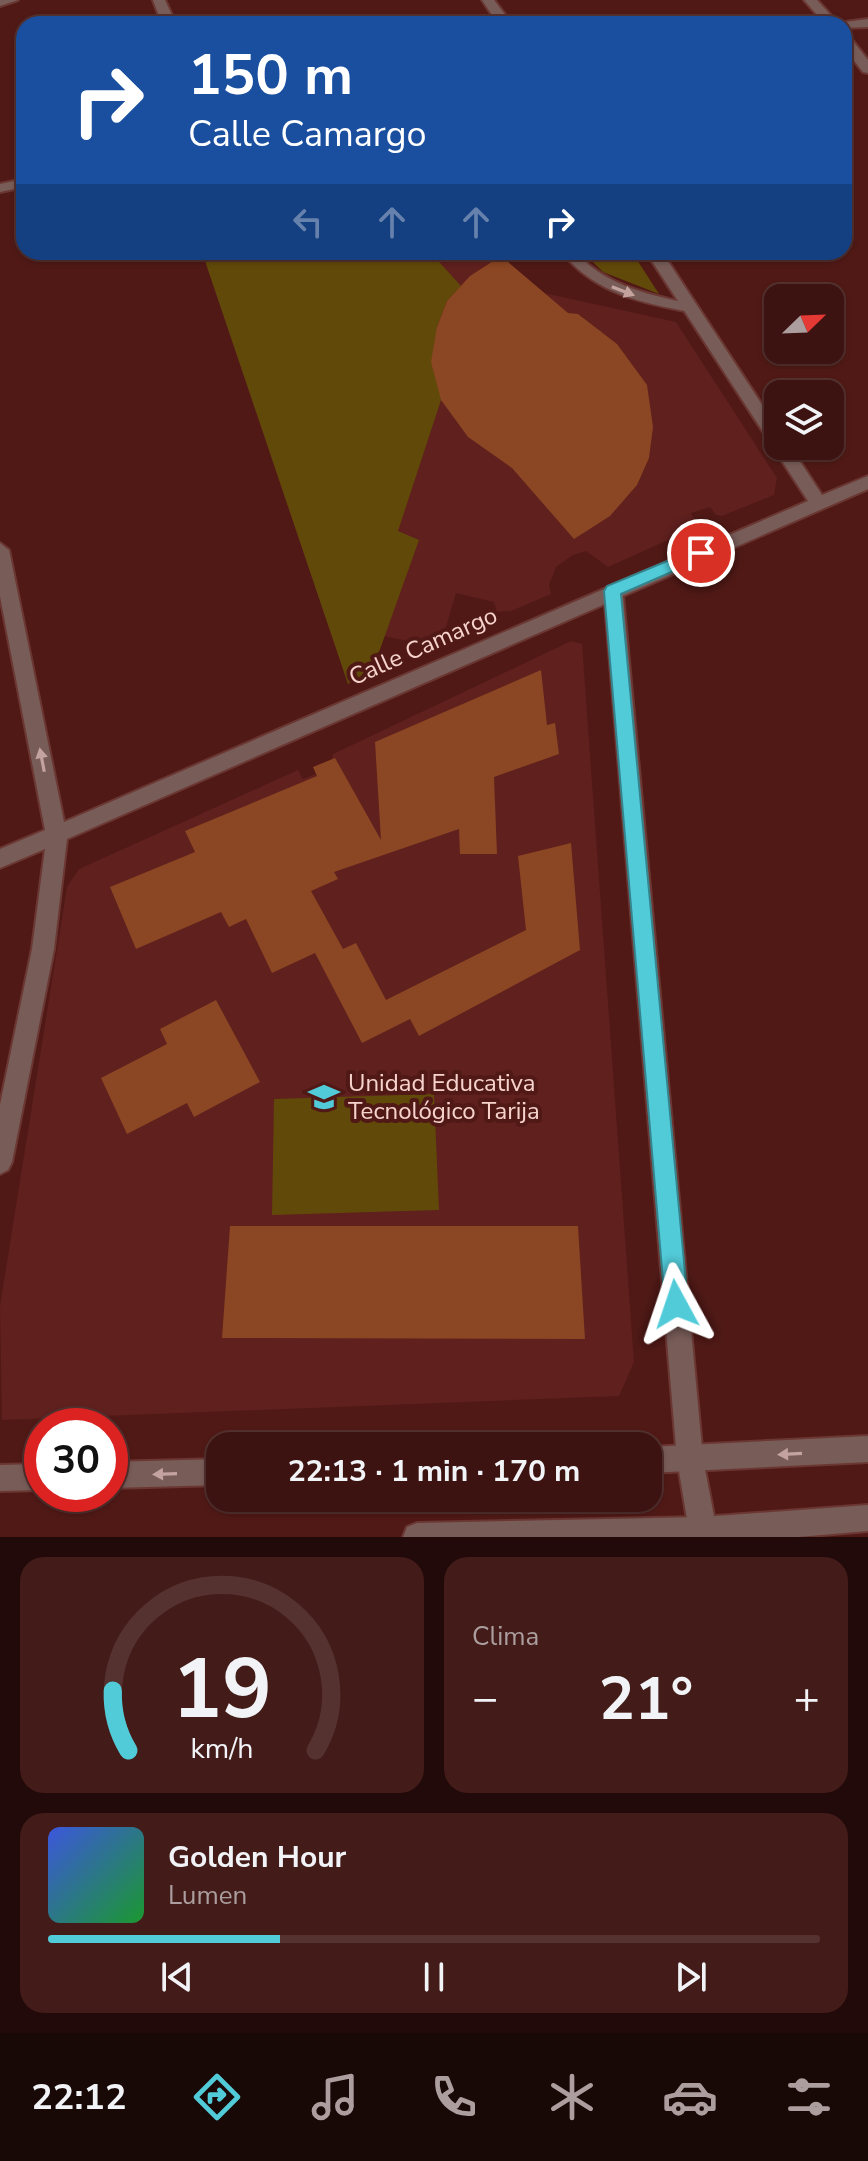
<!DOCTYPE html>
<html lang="es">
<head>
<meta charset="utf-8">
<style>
  body { margin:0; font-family:"Nunito Sans",sans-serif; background:#431c19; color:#f1f3f6; height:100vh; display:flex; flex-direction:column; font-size:30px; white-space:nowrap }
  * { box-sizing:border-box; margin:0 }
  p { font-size:26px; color:#ac9e9f }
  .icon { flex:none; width:44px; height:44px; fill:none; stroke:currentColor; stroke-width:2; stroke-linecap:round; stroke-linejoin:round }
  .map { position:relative; height:1537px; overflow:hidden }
  .details { display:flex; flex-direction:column; gap:20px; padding:20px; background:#210a09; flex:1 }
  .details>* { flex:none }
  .guide { position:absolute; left:16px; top:16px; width:836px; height:244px; border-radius:24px; box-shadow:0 2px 6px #0004,0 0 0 2px #553230; background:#1a4fa0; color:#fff; overflow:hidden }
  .needle { width:52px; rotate:67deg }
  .controls { position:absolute; left:764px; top:284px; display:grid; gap:16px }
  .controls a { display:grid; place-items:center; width:80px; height:80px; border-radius:16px; background:#3c1310; box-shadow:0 2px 6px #0004,0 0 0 2px #553230; font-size:40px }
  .speed { position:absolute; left:24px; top:1408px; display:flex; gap:16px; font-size:40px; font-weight:700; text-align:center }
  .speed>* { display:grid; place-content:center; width:104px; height:104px; border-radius:50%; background:#3c1310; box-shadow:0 2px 6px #0004,0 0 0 2px #553230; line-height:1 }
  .speed .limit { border:12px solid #d22; background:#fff; color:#111 }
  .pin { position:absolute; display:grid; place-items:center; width:68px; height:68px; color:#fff; margin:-34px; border:4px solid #fff; border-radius:50%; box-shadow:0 2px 8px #0007 }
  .me { position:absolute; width:88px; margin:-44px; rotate:355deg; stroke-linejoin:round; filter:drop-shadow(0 0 6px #0008) }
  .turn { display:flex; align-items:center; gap:28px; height:168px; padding:0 40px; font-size:36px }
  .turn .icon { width:104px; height:104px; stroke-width:2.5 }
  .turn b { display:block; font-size:56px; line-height:68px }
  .lanes { display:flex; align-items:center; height:76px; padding:0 40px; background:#0003; justify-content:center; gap:40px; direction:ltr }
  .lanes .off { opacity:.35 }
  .big { font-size:60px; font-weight:700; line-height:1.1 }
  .details .tile { flex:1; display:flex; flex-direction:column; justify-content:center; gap:12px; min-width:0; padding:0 28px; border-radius:24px; background:#431c19 }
  .details .dial { align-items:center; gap:0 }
  .dial svg { height:208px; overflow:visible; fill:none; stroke:#553230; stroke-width:7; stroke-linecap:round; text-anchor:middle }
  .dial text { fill:#f1f3f6; stroke:none }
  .song { display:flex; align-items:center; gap:24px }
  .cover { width:96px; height:96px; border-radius:12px; background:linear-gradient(135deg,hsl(230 70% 55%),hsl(130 70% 35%)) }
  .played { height:8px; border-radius:4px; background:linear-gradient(90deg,#52cbd9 30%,#553230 30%) }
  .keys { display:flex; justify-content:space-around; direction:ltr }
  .heat { display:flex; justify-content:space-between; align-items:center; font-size:44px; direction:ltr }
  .details .tiles { flex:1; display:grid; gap:20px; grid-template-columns:1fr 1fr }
  .tile:last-child { grid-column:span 2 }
  .trip { position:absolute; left:206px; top:1432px; width:456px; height:80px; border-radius:24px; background:#3c1310; box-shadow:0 2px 6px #0004,0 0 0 2px #553230; font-weight:700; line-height:80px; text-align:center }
  .dock { display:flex; height:128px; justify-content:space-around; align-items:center; background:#180806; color:#ac9e9f }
  .dock .icon { width:56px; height:56px }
  .dock .on { color:#52cbd9 }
  .dock b { font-size:36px; color:#f1f3f6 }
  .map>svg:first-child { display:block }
  .built { fill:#5f201e }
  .green { fill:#614909 }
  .building { fill:#8b4623 }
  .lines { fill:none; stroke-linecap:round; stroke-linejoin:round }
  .service-casing { stroke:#6b3733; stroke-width:4 }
  .minor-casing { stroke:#6b3733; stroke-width:4 }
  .tertiary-casing { stroke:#6b3733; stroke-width:4 }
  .service { fill:#785c58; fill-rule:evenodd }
  .minor { fill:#785c58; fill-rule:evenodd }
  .tertiary { fill:#785c58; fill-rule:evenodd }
  .oneway { fill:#c4a39f }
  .route { fill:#52cbd9; stroke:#35848d; stroke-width:2 }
  .labels { text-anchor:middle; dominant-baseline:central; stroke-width:8; stroke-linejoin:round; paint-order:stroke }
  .street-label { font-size:24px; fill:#f7d3ce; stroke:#501916 }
  .poi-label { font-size:24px; fill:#f7d3ce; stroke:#501916; text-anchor:start }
</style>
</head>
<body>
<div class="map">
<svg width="868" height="1537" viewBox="0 0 868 1537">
  <rect width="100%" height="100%" fill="#501916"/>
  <!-- built -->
  <path class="built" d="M 202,252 L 496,252 L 544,293 L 676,322 L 777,478 L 774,495 L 722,516 L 716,515 L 710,507 L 691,513 L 696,523 L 688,531 L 608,567 L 586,551 L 573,555 L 556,567 L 549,585 L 551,594 L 511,611 L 497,612 L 494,602 L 456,593 L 442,640 L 418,643 L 384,636 L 373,669 L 348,684 Z
    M 571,641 L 582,644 L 634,1362 L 619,1396 L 2,1420 L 0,1306 L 67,887 L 79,869 L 298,770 L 303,779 L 330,768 L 333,754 Z"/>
  <!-- green -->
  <path class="green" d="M 202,252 L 430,252 L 461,286 L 447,301 L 437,327 L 441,400 L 398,531 L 419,540 L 373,669 L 348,684 Z
    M 583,252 L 632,252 L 659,294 L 603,272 Z
    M 434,1094 L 439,1210 L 272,1215 L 274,1099 Z"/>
  <!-- building -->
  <path class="building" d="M 501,256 L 568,313 L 578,314 L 617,344 L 647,385 L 653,427 L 649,458 L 637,485 L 610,516 L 574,539 L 512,468 L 468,437 L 441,400 L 431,362 L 437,327 L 447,301 L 470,276 Z
    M 541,670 L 547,725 L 555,723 L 559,754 L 494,777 L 497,854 L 460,854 L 459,829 L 334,872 L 338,879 L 311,891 L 343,949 L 356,943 L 386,1000 L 526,930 L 518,856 L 571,843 L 580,950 L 419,1036 L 410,1019 L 362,1043 L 315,953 L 272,973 L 246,919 L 229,927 L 221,912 L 136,949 L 110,887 L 195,852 L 185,831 L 317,776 L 313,767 L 335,758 L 381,840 L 375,742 Z
    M 216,1000 L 260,1082 L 194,1117 L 187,1103 L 127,1134 L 101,1078 L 167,1044 L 160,1029 Z
    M 230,1226 L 578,1226 L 585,1339 L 222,1338 Z"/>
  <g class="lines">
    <defs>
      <path id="service" d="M 562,252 L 575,252 C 609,288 649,294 694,305 L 696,308 L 690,312 C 642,303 594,293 562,252 Z"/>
      <path id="minor" d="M 0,0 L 18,0 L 0,6 Z
        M 153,0 L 165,0 L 176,24 L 162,24 Z
        M 482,0 L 494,0 L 512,24 L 498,24 Z
        M 804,0 L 817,0 L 838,23 L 868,19 L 868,27 L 844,28 L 844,24 L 825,24 Z
        M 844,35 L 849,36 L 868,60 L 868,73 L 863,72 L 844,48 Z
        M 24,179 L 24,187 L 0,192 L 0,184 Z
        M 646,252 L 662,252 L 778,429 L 778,446 L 790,446 L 822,495 L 868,476 L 868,489 L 623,596 L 703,1459 L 718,1537 L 690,1537 L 677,1459 L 605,604 L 67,839 L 54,949 L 12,1162 L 8,1170 L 0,1174 L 0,1105 L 32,949 L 45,849 L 0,868 L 0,849 L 45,830 L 0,596 L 0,543 L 9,550 L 64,822 L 808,501 Z"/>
      <path id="tertiary" d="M 868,1436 L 868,1462 L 648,1473 L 648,1447 Z
        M 220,1459 L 220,1485 L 110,1488 L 110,1462 Z
        M 42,1464 L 42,1490 L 0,1491 L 0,1465 Z
        M 868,1505 L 868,1531 L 798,1537 L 403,1537 L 407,1527 L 417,1523 L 702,1517 Z"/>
    </defs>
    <!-- service casing -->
    <use href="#service" class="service-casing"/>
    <!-- minor casing -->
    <use href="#minor" class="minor-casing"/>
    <!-- tertiary casing -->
    <use href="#tertiary" class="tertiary-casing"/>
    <!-- service -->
    <use href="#service" class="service"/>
    <!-- minor -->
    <use href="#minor" class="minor"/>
    <!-- tertiary -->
    <use href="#tertiary" class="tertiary"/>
  </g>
  <!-- one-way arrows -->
  <defs><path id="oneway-solid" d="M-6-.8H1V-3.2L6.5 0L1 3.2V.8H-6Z" transform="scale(2)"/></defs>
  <g class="oneway">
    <use href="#oneway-solid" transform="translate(623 291) rotate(21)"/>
    <use href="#oneway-solid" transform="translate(42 760) rotate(-101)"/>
    <use href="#oneway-solid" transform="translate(790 1454) rotate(177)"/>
    <use href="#oneway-solid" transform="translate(165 1474) rotate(178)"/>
  </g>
  <!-- route -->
  <path class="route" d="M 701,547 L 709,553 L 706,557 L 621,594 L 688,1304 L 684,1312 L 676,1316 L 668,1312 L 665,1304 L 604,591 L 607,586 Z"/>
  <!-- icons -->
  <defs>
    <symbol id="school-bare" viewBox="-9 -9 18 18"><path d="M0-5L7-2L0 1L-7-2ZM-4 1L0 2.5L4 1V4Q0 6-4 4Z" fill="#52cbd9" stroke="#501916" stroke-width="2.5" paint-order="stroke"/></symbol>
  </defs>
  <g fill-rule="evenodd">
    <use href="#school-bare" x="302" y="1075" width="44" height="44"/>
  </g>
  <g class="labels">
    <!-- street labels -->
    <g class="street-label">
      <text transform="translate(423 646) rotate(-24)">Calle Camargo</text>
    </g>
    <!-- poi labels -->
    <g class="poi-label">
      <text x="348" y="1083">Unidad Educativa<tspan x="348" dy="28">Tecnológico Tarija</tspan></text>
    </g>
  </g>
</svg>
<div class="controls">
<a><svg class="needle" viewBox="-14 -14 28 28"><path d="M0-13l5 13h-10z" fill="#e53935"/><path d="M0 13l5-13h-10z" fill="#ac9e9f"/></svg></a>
<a><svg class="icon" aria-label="layers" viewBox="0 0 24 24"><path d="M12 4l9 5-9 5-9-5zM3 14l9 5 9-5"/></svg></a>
</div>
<div class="speed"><div class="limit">30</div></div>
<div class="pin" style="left:701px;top:553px;background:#d93025"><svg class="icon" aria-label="arrive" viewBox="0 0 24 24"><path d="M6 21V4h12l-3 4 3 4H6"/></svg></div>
<svg class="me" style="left:676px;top:1304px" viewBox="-20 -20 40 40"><path d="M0-17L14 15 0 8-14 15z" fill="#52cbd9" stroke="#fff" stroke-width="4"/></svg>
<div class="trip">22:13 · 1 min · 170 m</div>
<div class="guide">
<div class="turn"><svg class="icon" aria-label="right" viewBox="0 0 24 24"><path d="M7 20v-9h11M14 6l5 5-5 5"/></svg><div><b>150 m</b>Calle Camargo</div></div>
<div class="lanes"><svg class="icon off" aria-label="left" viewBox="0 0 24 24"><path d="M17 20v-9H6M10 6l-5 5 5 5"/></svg><svg class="icon off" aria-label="ahead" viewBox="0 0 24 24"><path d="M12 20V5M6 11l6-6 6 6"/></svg><svg class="icon off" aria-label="ahead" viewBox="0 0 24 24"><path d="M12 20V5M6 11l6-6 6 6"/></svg><svg class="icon" aria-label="right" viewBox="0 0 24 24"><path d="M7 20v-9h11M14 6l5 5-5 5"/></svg></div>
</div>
</div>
<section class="details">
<div class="tiles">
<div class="tile dial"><svg viewBox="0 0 100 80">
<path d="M14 69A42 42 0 1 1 86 69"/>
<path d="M14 69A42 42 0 0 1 8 46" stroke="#52cbd9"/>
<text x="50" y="56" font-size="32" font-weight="700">19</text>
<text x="50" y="72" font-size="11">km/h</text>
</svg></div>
<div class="tile"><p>Clima</p>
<div class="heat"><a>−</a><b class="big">21°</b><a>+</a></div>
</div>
<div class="tile">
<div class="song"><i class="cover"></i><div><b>Golden Hour</b><p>Lumen</p></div></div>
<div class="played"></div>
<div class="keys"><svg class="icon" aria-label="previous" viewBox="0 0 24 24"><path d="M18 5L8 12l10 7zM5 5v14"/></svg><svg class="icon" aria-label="pause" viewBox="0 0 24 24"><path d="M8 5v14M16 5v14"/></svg><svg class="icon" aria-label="next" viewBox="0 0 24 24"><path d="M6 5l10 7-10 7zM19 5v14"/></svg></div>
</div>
</div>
</section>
<nav class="dock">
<b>22:12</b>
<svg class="icon on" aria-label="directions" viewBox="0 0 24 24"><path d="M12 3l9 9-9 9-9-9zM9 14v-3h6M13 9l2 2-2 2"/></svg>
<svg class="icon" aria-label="music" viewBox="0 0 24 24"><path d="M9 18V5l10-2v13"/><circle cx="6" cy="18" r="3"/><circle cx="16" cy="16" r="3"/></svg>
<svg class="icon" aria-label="phone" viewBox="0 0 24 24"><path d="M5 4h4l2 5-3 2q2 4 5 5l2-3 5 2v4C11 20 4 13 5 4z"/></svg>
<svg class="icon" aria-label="climate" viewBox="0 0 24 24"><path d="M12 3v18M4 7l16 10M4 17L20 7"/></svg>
<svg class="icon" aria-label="car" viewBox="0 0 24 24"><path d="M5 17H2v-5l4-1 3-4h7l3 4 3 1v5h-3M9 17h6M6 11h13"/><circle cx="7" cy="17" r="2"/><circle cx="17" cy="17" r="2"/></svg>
<svg class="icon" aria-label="filters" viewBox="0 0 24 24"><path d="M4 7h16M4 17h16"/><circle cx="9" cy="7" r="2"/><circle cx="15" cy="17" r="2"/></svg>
</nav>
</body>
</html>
